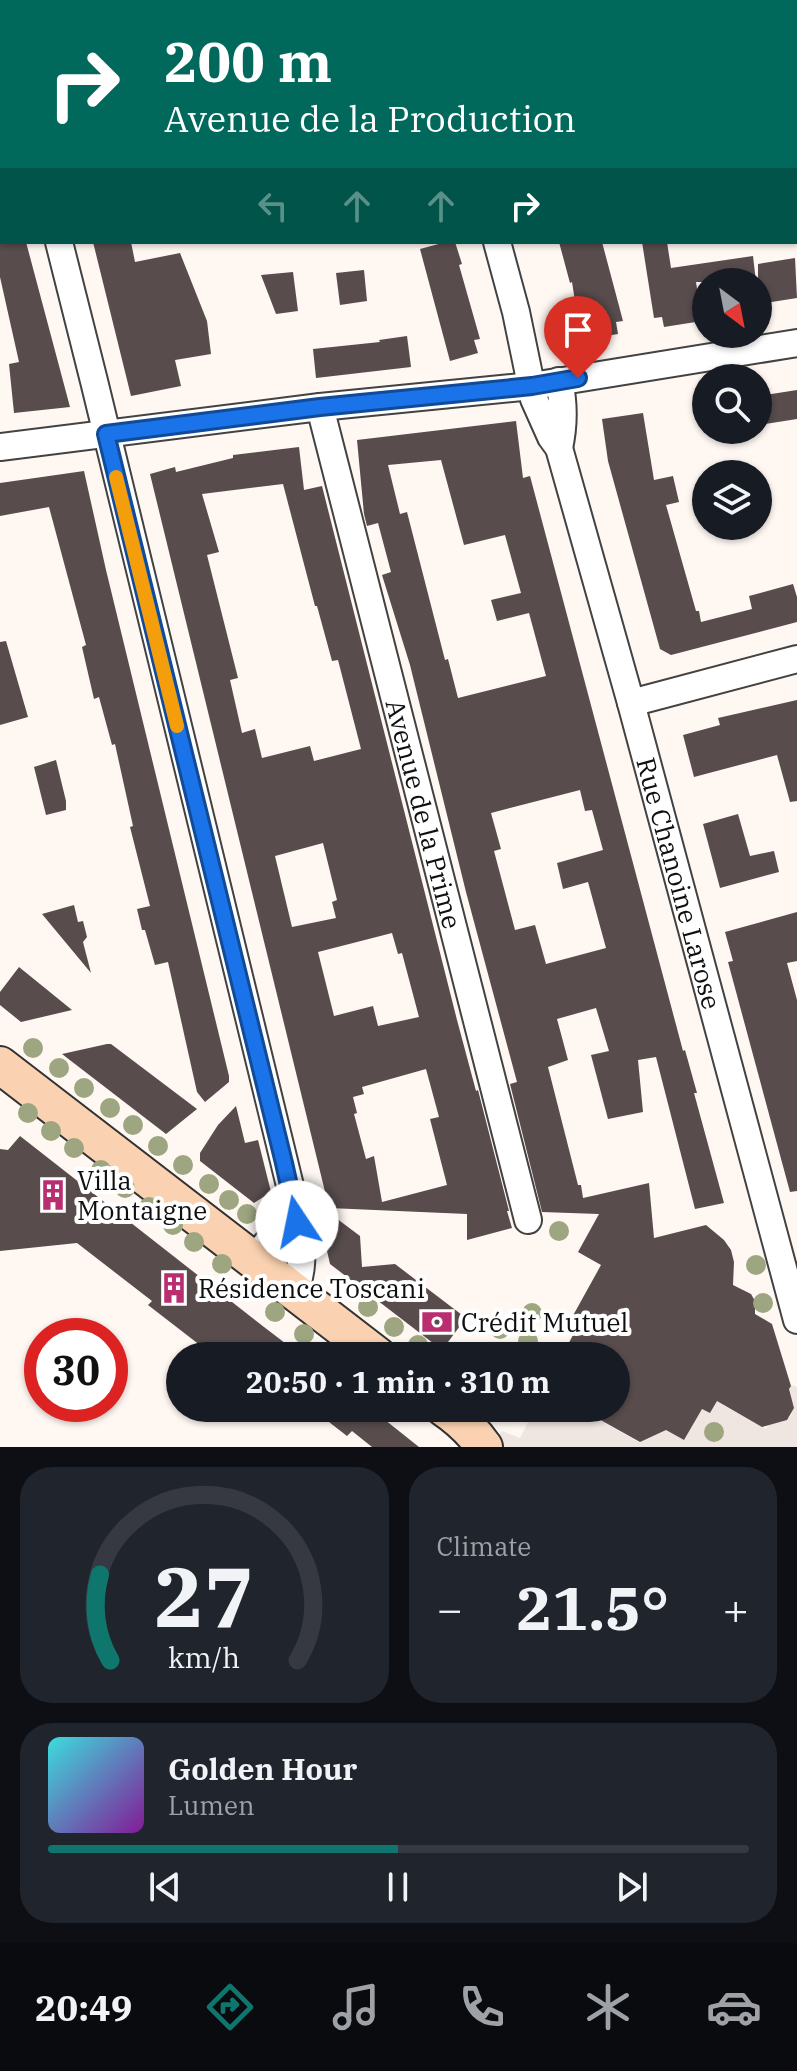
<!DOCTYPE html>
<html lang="en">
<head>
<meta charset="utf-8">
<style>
  body { margin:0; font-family:"IBM Plex Serif",serif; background:#20242c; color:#f1f3f6; height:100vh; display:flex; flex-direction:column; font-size:30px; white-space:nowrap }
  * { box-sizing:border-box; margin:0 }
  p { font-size:26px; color:#9ea1a6 }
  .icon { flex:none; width:44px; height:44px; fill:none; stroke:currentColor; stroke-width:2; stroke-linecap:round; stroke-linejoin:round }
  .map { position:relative; height:1447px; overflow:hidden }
  .drawer { display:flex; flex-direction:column; gap:20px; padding:20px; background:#0d0f14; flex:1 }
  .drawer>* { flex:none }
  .guide { position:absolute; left:0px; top:0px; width:798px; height:244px; box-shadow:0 2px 6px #0004; background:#00695c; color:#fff; overflow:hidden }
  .needle { width:52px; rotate:148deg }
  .buttons { position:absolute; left:692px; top:268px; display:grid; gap:16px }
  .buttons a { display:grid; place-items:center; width:80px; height:80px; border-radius:50%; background:#171b24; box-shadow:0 2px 6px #0004; font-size:40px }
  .speed { position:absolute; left:24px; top:1318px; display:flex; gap:16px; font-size:40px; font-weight:700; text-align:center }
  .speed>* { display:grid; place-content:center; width:104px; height:104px; border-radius:50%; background:#171b24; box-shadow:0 2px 6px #0004; line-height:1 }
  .speed .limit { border:12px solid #d22; background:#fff; color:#111 }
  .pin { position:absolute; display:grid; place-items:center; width:68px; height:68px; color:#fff; margin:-82px -34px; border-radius:50% 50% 50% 0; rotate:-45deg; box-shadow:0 0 8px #0007 }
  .pin .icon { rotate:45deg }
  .me { position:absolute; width:88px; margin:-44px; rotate:349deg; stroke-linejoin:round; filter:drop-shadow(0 0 6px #0008) }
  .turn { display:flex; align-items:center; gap:28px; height:168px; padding:0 32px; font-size:36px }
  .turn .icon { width:104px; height:104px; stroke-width:2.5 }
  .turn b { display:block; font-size:56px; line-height:68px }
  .lanes { display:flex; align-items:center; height:76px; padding:0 32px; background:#0003; justify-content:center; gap:40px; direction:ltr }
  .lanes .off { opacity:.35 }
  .big { font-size:60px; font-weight:700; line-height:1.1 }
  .drawer .tile { flex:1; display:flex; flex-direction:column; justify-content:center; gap:12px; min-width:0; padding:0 28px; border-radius:32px; background:#20242c }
  .drawer .dial { align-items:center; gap:0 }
  .dial svg { height:208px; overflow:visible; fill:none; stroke:#363941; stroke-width:7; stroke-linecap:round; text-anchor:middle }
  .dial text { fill:#f1f3f6; stroke:none }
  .song { display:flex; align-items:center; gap:24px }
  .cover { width:96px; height:96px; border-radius:12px; background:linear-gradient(135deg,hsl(180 70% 55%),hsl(290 70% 35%)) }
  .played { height:8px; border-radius:4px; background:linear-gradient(90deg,#0f766e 50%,#363941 50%) }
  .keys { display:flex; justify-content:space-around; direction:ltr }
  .heat { display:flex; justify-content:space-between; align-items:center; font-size:44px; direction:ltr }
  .drawer .tiles { flex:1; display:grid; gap:20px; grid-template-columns:1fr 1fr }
  .tile:last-child { grid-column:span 2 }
  .trip { position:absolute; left:166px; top:1342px; width:464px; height:80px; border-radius:40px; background:#171b24; box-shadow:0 2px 6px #0004; font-weight:700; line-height:80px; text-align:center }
  .tab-bar { display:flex; height:128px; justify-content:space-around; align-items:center; background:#090b0e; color:#9ea1a6 }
  .tab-bar .icon { width:56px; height:56px }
  .tab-bar .active { color:#0f766e }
  .tab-bar b { font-size:36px; color:#f1f3f6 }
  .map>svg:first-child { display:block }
  .plaza { fill:#efe5e1 }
  .building { fill:#584c4d; fill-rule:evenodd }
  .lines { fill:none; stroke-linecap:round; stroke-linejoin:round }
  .street-casing { stroke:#424242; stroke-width:30 }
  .secondary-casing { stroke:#313131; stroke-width:40 }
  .street { stroke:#fff; stroke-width:26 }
  .secondary { stroke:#fbd2b1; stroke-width:36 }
  .tree { fill:#9da680 }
  .route-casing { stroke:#114b97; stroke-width:20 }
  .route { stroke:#1a73e8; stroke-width:14 }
  .slow { stroke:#f59e0b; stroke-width:14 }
  .labels { text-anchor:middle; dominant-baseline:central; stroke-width:8; stroke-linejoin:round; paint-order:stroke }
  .street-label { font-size:26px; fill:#0f0f0f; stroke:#fff }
  .poi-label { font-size:26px; fill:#0f0f0f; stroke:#fff; text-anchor:start }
</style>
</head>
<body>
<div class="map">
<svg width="797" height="1447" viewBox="0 0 797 1447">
  <rect width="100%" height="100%" fill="#fef7f2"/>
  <!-- plaza -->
  <path class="plaza" d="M 791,1385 L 797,1387 L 797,1447 L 500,1447 L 495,1440 L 502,1431 L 520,1438 L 535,1408 L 579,1408 L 640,1443 L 657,1425 L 684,1440 L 699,1413 L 698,1407 L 710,1413 L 722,1392 L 723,1405 L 766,1429 L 770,1422 L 785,1420 L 791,1416 L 794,1406 L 787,1392 Z"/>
  <!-- building -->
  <path class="building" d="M 0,242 L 26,242 L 70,407 L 14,413 L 9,364 L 19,362 L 0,277 Z
    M 93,242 L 131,242 L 135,262 L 180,253 L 207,321 L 211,354 L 175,360 L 181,386 L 131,396 Z
    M 446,242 L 455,242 L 462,264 L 459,265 L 480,339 L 474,340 L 478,353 L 450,361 L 420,249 Z
    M 559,242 L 602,242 L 623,321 L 616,322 L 618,334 L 581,340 L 572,282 L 570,283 Z
    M 642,242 L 667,242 L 671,268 L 753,256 L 756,282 L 696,282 L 702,321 L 664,327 L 662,317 L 654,318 Z
    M 795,258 L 797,298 L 758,304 L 758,264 Z
    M 364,270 L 367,301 L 340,305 L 336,273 Z
    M 293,272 L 298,311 L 276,314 L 261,275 Z
    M 407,336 L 411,367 L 316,378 L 313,349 L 380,342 L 379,340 Z
    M 797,390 L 797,419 L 758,425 L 758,396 Z
    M 643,413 L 654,480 L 673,476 L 679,502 L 666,505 L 696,611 L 699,611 L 701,622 L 752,609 L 749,596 L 793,584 L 797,597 L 797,622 L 671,655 L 660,649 L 608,461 L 602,419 Z
    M 516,421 L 523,478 L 530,476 L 683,1051 L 685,1050 L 697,1093 L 694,1093 L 724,1203 L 695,1209 L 656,1057 L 638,1060 L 643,1112 L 608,1119 L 591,1055 L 609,1051 L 596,1008 L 557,1019 L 568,1060 L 548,1067 L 578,1185 L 581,1185 L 583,1198 L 649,1183 L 654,1238 L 706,1225 L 724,1240 L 731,1250 L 734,1262 L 733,1285 L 751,1294 L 755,1301 L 755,1314 L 772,1324 L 791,1386 L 789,1389 L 794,1408 L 787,1420 L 762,1427 L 717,1401 L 710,1413 L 702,1409 L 684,1440 L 666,1430 L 640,1442 L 579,1408 L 616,1408 L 616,1356 L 562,1356 L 573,1335 L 565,1330 L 601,1265 L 578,1252 L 599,1214 L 542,1212 L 510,1084 L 517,1082 L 466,892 L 410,665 L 382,575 L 391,572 L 378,523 L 367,526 L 364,514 L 357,440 ZM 441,460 L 464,545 L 505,535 L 521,593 L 491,600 L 497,621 L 529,613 L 546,676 L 458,698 L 448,659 L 445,660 L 407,512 L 400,514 L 388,465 ZM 580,790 L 585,811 L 592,810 L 603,850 L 557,863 L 563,889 L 588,882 L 606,948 L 546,964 L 535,925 L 515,930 L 494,851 L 501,849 L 491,813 Z
    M 299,447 L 304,490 L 322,486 L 457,1020 L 476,1091 L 478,1090 L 509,1211 L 507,1211 L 512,1228 L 467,1240 L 467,1214 L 329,1208 L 150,474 L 175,467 L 176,472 L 233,458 L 233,455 ZM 283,484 L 315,606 L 317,606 L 332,661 L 338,660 L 361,749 L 314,761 L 310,746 L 262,758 L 255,729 L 242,733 L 230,680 L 238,678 L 207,555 L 219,552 L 202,494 ZM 323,843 L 337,900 L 332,902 L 336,918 L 292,927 L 275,856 ZM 392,933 L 398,954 L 402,953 L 419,1017 L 378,1026 L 373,1006 L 334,1016 L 318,952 ZM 426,1069 L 439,1117 L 430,1119 L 447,1185 L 382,1202 L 374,1156 L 366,1159 L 354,1114 L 357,1113 L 353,1097 L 364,1094 L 362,1087 Z
    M 84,471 L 106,570 L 229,1076 L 229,1082 L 205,1102 L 197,1092 L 168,962 L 155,965 L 145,930 L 142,930 L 137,909 L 150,906 L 130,827 L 133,826 L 115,744 L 112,745 L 99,697 L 94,699 L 82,647 L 86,645 L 49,507 L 0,516 L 0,483 Z
    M 6,641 L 28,717 L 0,725 L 0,642 Z
    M 797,700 L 797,801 L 790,802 L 777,755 L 694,777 L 683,735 L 720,725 L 718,718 Z
    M 56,760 L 66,801 L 66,810 L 46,815 L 34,767 Z
    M 738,814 L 750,856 L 774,851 L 779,872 L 720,888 L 703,824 Z
    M 74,905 L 78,922 L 83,921 L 87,937 L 83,942 L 91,973 L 42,914 Z
    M 797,912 L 797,961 L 787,963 L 797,1000 L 797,1191 L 790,1192 L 728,962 L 733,961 L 725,932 Z
    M 19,967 L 72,1010 L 21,1022 L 0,1005 L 0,992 Z
    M 107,1044 L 111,1044 L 197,1109 L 166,1134 L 62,1054 Z
    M 236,1106 L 245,1143 L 258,1140 L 271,1192 L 254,1203 L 200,1161 L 200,1153 L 218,1125 Z
    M 20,1136 L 264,1327 L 302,1356 L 214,1356 L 148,1305 L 152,1301 L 77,1243 L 0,1251 L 0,1149 L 8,1150 Z
    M 316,1203 L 360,1236 L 362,1267 L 395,1264 L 466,1318 L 442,1350 L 330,1264 Z
    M 311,1408 L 370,1408 L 419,1447 L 372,1447 L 352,1431 L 347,1436 Z"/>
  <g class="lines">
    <defs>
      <g id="street">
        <path d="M 434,0 L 435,2"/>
        <path d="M 0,60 L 2,65"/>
        <path d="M 59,242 L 94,381 L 292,1194 C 298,1230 308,1257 295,1292"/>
        <path id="s1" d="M 497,242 L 516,312 L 534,399 L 551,437 L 559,448 L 631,703 L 797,1320"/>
        <path id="s2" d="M 320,407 L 528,1220"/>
        <path d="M 0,447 L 320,407 L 532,386 L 797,343"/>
        <path d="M 559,448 C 564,425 564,403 559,381"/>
        <path d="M 631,703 L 797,659"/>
        <path d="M 253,1260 C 271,1239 285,1221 292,1194"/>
      </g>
      <path id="secondary" d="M 0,1065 L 378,1356
        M 444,1408 C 460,1419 473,1431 484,1447"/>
    </defs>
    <!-- street casing -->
    <use href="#street" class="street-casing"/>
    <!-- secondary casing -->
    <use href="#secondary" class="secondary-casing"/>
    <!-- street -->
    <use href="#street" class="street"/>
    <!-- secondary -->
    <use href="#secondary" class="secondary"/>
  </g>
  <!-- trees -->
  <g class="tree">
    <circle cx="33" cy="1048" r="10"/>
    <circle cx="59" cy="1068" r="10"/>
    <circle cx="84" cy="1088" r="10"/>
    <circle cx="110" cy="1108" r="10"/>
    <circle cx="28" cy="1113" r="10"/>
    <circle cx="133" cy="1125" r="10"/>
    <circle cx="51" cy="1131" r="10"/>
    <circle cx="158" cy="1146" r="10"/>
    <circle cx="74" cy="1148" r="10"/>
    <circle cx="183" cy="1165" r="10"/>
    <circle cx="101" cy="1170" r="10"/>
    <circle cx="209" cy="1184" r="10"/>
    <circle cx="125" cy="1188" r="10"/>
    <circle cx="229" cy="1200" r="10"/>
    <circle cx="149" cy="1207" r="10"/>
    <circle cx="247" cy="1214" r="10"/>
    <circle cx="173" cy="1225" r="10"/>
    <circle cx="559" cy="1231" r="10"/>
    <circle cx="194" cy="1242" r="10"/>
    <circle cx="222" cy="1264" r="10"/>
    <circle cx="756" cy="1265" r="10"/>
    <circle cx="763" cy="1303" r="10"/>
    <circle cx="368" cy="1307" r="10"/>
    <circle cx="275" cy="1312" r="10"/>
    <circle cx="532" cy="1313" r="10"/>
    <circle cx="394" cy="1327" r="10"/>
    <circle cx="500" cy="1329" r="10"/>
    <circle cx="304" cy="1334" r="10"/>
    <circle cx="528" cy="1341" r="10"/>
    <circle cx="418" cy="1345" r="10"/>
    <circle cx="714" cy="1432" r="10"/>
  </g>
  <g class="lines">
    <defs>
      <path id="route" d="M 297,1222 L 284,1163 L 106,434 L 320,407 L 532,386 L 578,378"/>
    </defs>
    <!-- route casing -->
    <use href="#route" class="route-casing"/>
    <!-- route -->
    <use href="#route" class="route"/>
    <!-- slow -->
    <path class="slow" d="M 116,477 L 177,726"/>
  </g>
  <!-- icons -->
  <defs>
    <symbol id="building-bare" viewBox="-9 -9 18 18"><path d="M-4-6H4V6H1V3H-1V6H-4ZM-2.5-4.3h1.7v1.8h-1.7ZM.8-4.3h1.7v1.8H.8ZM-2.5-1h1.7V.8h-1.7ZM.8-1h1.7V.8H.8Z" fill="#b92e71" stroke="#fff" stroke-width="2.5" paint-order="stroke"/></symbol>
    <symbol id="bank-bare" viewBox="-9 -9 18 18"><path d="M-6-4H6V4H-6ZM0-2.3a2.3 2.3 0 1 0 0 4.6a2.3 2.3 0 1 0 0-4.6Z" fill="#b92e71" stroke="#fff" stroke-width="2.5" paint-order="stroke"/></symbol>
  </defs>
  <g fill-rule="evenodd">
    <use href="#building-bare" x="31" y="1173" width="44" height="44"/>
    <use href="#building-bare" x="152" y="1266" width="44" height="44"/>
    <use href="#bank-bare" x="415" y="1300" width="44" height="44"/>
  </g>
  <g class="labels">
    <!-- street labels -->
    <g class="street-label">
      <text stroke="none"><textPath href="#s2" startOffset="420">Avenue de la Prime</textPath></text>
      <text stroke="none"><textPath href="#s1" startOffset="668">Rue Chanoine Larose</textPath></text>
    </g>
    <!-- poi labels -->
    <g class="poi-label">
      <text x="77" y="1180">Villa<tspan x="77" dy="30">Montaigne</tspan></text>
      <text x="198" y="1288">Résidence Toscani</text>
      <text x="461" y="1322">Crédit Mutuel</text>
    </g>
  </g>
</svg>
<div class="buttons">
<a><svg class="needle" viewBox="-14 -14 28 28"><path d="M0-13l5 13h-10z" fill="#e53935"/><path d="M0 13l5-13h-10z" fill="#9ea1a6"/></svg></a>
<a><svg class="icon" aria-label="search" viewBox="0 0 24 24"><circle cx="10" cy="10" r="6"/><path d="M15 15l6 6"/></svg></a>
<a><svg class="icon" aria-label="layers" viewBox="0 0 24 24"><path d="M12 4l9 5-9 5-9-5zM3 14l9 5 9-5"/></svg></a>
</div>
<div class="speed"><div class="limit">30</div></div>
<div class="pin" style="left:578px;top:378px;background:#d93025"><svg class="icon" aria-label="arrive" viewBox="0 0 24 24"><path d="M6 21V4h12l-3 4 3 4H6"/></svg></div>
<svg class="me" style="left:297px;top:1222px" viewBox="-20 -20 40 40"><circle r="19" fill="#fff"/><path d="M0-13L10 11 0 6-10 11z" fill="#1a73e8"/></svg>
<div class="trip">20:50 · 1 min · 310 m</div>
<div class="guide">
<div class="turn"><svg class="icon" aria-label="right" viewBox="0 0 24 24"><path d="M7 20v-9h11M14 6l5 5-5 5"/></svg><div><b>200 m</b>Avenue de la Production</div></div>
<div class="lanes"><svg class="icon off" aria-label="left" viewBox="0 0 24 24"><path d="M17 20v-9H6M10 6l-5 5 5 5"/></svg><svg class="icon off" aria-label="ahead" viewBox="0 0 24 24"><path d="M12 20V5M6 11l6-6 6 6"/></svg><svg class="icon off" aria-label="ahead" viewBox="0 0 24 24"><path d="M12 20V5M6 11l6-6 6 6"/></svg><svg class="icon" aria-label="right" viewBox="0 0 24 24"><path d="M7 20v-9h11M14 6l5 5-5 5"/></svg></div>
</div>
</div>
<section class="drawer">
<div class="tiles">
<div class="tile dial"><svg viewBox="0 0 100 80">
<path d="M14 69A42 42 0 1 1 86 69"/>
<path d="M14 69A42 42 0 0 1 10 36" stroke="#0f766e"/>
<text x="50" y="56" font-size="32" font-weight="700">27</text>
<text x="50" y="72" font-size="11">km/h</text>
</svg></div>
<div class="tile"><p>Climate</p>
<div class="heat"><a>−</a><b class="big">21.5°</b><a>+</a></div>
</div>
<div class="tile">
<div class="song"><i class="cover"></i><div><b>Golden Hour</b><p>Lumen</p></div></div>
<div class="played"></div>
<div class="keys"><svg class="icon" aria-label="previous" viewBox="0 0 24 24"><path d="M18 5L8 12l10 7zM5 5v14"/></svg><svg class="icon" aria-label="pause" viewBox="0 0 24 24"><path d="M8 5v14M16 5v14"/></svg><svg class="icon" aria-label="next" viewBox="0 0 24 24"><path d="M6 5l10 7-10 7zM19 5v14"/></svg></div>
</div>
</div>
</section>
<nav class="tab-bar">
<b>20:49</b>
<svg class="icon active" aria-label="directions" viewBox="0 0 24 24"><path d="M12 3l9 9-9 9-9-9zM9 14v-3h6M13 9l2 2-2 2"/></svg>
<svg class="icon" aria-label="music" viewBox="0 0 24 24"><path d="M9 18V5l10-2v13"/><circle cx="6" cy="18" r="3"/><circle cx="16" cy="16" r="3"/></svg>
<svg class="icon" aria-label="phone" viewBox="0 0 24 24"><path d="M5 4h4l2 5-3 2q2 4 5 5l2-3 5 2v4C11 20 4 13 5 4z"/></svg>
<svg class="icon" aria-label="climate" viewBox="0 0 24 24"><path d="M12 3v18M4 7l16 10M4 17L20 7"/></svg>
<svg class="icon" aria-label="car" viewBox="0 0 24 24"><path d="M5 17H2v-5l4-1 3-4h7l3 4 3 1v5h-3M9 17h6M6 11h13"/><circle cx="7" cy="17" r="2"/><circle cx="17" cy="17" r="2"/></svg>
</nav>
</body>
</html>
